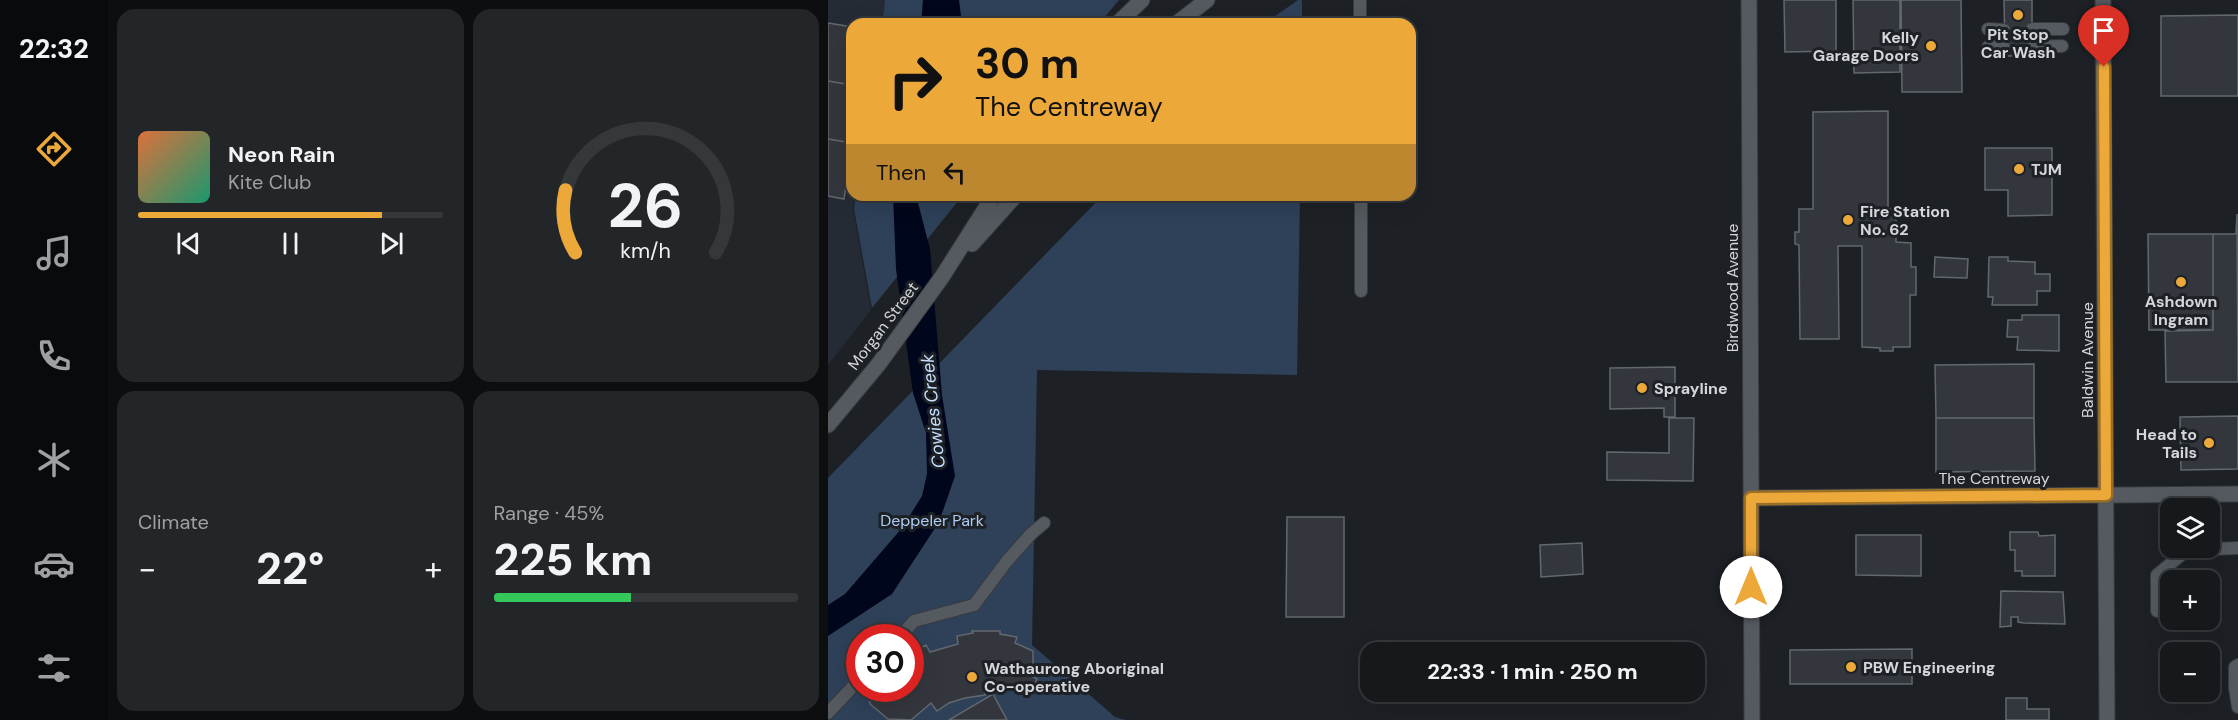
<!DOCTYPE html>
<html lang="en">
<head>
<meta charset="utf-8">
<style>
  body { margin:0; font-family:"DM Sans",sans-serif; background:#232629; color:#f1f3f6; height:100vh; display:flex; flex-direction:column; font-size:22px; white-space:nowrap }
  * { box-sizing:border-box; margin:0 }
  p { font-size:20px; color:#9ea0a3 }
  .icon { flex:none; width:33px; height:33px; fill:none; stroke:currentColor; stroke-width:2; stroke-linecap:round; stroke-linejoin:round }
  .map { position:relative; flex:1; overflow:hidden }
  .side { display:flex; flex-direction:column; gap:9px; padding:9px; background:#0c0e0f; width:720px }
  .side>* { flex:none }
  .banner { position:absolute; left:18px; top:18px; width:570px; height:183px; border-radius:18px; box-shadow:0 6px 24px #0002,0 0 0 2px #35383b; background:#eca93a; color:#111; overflow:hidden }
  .tools { position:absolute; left:1332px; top:498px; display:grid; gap:12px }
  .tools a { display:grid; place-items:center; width:60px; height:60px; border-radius:12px; background:#16191c; box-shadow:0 6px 24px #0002,0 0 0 2px #35383b; font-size:30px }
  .speed { position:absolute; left:18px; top:624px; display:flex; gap:12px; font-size:30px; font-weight:700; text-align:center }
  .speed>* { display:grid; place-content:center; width:78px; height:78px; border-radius:50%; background:#16191c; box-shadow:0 6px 24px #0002,0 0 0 2px #35383b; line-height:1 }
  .speed .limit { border:9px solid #d22; background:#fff; color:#111 }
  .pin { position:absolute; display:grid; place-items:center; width:51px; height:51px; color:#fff; margin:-62px -26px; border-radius:50% 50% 50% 0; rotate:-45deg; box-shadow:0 0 6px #0007 }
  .pin .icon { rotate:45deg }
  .me { position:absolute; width:66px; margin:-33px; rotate:0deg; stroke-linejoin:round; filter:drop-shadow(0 0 4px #0008) }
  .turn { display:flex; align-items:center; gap:21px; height:126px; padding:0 30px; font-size:27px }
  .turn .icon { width:78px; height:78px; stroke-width:2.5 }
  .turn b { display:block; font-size:42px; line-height:51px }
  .then { display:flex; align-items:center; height:57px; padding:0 30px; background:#0003; gap:12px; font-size:22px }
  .big { font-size:45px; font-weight:700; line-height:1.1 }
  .side .card { flex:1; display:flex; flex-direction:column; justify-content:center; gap:9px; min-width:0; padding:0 21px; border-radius:18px; background:#232629 }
  .side .dial { align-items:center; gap:0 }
  .dial svg { height:156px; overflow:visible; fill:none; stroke:#35383b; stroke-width:7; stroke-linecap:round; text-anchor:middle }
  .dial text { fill:#f1f3f6; stroke:none }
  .song { display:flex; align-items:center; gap:18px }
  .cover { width:72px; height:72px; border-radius:9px; background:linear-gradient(135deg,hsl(20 70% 55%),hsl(160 70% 35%)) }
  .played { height:6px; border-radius:3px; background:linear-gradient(90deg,#eca93a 80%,#35383b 80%) }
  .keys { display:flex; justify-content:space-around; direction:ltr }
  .heat { display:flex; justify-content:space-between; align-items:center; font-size:33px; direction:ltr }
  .charge { height:9px; border-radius:4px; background:linear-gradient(90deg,#34c759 45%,#35383b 0) }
  .side .tiles { flex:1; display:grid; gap:9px; grid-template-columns:repeat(2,1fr) }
  .trip { position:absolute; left:532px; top:642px; width:345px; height:60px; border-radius:18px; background:#16191c; box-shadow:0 6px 24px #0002,0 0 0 2px #35383b; font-weight:700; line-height:60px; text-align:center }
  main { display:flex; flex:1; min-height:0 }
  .tab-bar { display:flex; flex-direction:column; width:108px; justify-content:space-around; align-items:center; background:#090a0b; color:#9ea0a3 }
  .tab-bar .icon { width:42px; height:42px }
  .tab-bar .on { color:#eca93a }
  .tab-bar b { font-size:27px; color:#f1f3f6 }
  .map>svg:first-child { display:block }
  .built { fill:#252b35 }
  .green { fill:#2e4159; fill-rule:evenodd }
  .water { fill:#00061c }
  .building { fill:#33373d; stroke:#63686e; stroke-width:1.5 }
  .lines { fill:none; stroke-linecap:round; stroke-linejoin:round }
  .lane-casing { stroke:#383c40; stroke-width:14 }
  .street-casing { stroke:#383c40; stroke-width:17 }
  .secondary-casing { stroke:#383c40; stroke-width:17 }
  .lane { stroke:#555a60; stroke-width:12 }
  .street { stroke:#555a60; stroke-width:15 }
  .secondary { stroke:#555a60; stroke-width:15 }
  .route-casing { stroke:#996e26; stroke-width:15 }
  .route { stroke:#eca93a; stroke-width:10 }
  .poi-dot { fill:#eca93a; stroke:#1d2126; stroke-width:2 }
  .labels { text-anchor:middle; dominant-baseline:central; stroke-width:6; stroke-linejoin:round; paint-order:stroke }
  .poi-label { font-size:16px; font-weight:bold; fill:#d4d6da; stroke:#1d2126; text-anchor:start }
  .street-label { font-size:16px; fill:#d4d6da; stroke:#1d2126 }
  .park-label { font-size:16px; fill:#aecdf6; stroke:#1d2126 }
  .water-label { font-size:18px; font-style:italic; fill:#c7dffe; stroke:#1d2126 }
</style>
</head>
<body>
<main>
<nav class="tab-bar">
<b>22:32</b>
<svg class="icon on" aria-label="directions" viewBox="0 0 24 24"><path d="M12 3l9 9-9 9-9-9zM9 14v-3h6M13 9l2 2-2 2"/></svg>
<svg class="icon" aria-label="music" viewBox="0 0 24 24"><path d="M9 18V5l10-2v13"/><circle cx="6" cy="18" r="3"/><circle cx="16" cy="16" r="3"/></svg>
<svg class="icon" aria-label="phone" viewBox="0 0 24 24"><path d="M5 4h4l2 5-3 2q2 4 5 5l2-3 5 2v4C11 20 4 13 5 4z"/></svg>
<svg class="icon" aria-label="climate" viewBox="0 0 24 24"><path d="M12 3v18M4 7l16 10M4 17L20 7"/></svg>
<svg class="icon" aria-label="car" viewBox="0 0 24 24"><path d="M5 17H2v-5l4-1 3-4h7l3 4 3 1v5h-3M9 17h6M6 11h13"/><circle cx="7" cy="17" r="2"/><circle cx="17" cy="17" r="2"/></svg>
<svg class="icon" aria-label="filters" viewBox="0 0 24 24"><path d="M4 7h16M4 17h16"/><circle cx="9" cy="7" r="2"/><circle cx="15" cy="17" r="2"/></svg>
</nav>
<section class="side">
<div class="tiles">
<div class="card">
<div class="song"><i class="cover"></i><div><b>Neon Rain</b><p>Kite Club</p></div></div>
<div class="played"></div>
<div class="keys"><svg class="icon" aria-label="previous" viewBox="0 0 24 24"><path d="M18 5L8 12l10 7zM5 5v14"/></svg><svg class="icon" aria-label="pause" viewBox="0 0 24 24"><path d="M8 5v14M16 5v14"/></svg><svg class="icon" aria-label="next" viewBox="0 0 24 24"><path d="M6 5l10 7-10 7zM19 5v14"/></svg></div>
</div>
<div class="card dial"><svg viewBox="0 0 100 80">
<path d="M14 69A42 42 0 1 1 86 69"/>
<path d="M14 69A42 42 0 0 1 9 37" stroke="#eca93a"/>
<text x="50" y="56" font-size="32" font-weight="700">26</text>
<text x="50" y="72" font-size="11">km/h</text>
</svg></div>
<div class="card"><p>Climate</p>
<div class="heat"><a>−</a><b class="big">22°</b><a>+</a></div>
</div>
<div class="card"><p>Range · 45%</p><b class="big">225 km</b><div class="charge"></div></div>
</div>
</section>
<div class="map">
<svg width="1410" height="720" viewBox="0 0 1410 720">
  <rect width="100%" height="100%" fill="#1d2126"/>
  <!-- built -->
  <path class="built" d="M 0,0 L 57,0 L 53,24 L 24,24 L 24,195 L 27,195 L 25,209 L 43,310 L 0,365 Z"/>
  <!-- green -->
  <path class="green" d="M 57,0 L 291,0 L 271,24 L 54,24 Z
    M 470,0 L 474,0 L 474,24 L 436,24 Z
    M 28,195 L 135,195 L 44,308 L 26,209 Z
    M 275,195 L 472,195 L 469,375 L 209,370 L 204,645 L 287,717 L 298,720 L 0,720 L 0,478 ZM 32,638 L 82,638 L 82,688 L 32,688 Z"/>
  <!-- water -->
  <path class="water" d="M 95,0 L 131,0 L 134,24 L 93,24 Z
    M 65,195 L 88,195 L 102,249 L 114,395 L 127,476 L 111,522 L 64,594 L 0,636 L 0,605 L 17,594 L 74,528 L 94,496 L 99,474 L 98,433 L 85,393 L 68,269 Z"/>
  <!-- building -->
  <path class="building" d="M 956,0 L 1008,0 L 1008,51 L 957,52 Z
    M 1025,0 L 1072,0 L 1072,72 L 1026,73 Z
    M 1073,0 L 1133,0 L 1134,92 L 1074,92 Z
    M 1176,0 L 1204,0 L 1204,56 L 1177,56 Z
    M 1410,15 L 1410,96 L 1333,96 L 1333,16 Z
    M 0,23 L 24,27 L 24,85 L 0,81 Z
    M 0,81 L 24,85 L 24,143 L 0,139 Z
    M 1060,111 L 1060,209 L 1068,209 L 1068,242 L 1083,243 L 1083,267 L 1088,267 L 1088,295 L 1082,295 L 1082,347 L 1065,347 L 1065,351 L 1052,351 L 1052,348 L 1034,347 L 1034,246 L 1010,246 L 1011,339 L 972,339 L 971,245 L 967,244 L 967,232 L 971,232 L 971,209 L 985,209 L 985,112 Z
    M 0,139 L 24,143 L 16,199 L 0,196 Z
    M 1157,148 L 1224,148 L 1224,215 L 1180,216 L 1180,190 L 1157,190 Z
    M 1409,214 L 1410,382 L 1338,382 L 1337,331 L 1385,330 L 1385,234 L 1408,234 Z
    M 1320,234 L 1385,234 L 1385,330 L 1321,330 Z
    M 1107,257 L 1140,259 L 1139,278 L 1106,277 Z
    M 1161,257 L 1180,257 L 1180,261 L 1207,262 L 1207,274 L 1222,274 L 1222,291 L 1209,291 L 1209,305 L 1164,305 L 1165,297 L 1160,297 Z
    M 1194,315 L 1231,315 L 1231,351 L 1189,350 L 1190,337 L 1179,337 L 1180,320 L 1194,320 Z
    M 1206,364 L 1206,418 L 1108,418 L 1107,365 Z
    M 847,367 L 847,417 L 836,417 L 836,408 L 782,409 L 782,368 Z
    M 1410,416 L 1410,469 L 1353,470 L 1352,417 Z
    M 841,418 L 866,418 L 865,481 L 779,480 L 779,452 L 841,453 Z
    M 1108,418 L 1206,418 L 1207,471 L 1108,472 Z
    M 459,517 L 516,517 L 516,617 L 458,617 Z
    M 1182,532 L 1210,532 L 1211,536 L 1227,535 L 1227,576 L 1194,576 L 1194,571 L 1187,571 L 1187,550 L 1182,550 Z
    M 1028,535 L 1093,535 L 1093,576 L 1028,575 Z
    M 754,543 L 755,574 L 713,577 L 712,545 Z
    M 1173,591 L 1235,592 L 1237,624 L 1196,623 L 1190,622 L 1190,617 L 1183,617 L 1183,626 L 1172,627 Z
    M 144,631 L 172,631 L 172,634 L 189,637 L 187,643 L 205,651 L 205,666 L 202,675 L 209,679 L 200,696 L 181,688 L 156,685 L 157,695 L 137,698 L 121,703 L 109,711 L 103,703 L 83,720 L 60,719 L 42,704 L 41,688 L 82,688 L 82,653 L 98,645 L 102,652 L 130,644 L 129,636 L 145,633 Z
    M 1084,649 L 1084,684 L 962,684 L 962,650 Z
    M 165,694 L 179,720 L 121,720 Z
    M 1178,698 L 1199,698 L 1199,709 L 1221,709 L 1221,720 L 1178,720 Z"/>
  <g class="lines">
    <defs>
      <path id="lane" d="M 532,24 L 532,0
        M 1160,29 L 1176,30
        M 1204,29 L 1235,29
        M 1160,47 L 1176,47
        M 1204,47 L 1234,46
        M 533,195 L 533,291
        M 1329,611 L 1329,575 L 1359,550 L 1410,548
        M 71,638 L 86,621 L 146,605 L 179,561 L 203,534 L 216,523
        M 1410,665 L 1407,667 L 1407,688 L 1410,707
        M 0,713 L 32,679"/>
      <path id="street" d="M 921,0 L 924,720
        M 1275,0 L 1279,720
        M 923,498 L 1410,494"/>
      <path id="secondary" d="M 289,24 L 314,0
        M 348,24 L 379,0
        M 144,244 L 188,195
        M 0,425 L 50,365 L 114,277 L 166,195"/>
    </defs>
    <!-- lane casing -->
    <use href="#lane" class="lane-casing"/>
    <!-- street casing -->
    <use href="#street" class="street-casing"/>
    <!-- secondary casing -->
    <use href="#secondary" class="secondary-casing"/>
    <!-- lane -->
    <use href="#lane" class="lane"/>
    <!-- street -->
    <use href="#street" class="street"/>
    <!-- secondary -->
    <use href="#secondary" class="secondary"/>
  </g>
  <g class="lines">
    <defs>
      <path id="route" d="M 923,587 L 923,498 L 1278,495 L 1276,67"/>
    </defs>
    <!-- route casing -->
    <use href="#route" class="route-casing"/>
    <!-- route -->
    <use href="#route" class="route"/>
  </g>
  <!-- markers -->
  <g class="poi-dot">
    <circle cx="1190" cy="15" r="6"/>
    <circle cx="1103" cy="46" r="6"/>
    <circle cx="1191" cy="169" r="6"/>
    <circle cx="1020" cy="220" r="6"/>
    <circle cx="1353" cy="282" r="6"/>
    <circle cx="814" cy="388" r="6"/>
    <circle cx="1381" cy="443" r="6"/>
    <circle cx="1023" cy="667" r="6"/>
    <circle cx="144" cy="677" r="6"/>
  </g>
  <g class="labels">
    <!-- poi labels -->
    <g class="poi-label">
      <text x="1190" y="34" text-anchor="middle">Pit Stop<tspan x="1190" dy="18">Car Wash</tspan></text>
      <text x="1091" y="37" text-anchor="end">Kelly<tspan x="1091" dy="18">Garage Doors</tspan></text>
      <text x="1203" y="169">TJM</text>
      <text x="1032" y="211">Fire Station<tspan x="1032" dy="18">No. 62</tspan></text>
      <text x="1353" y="301" text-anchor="middle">Ashdown<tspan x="1353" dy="18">Ingram</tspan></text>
      <text x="826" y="388">Sprayline</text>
      <text x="1369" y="434" text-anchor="end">Head to<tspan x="1369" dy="18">Tails</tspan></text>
      <text x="1035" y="667">PBW Engineering</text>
      <text x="156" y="668">Wathaurong Aboriginal<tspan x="156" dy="18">Co-operative</tspan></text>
    </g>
    <!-- street labels -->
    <g class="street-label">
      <text transform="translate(904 288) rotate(-90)">Birdwood Avenue</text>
      <text transform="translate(55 326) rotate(-53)">Morgan Street</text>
      <text transform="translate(1259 360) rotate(-90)">Baldwin Avenue</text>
      <text x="1166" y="478">The Centreway</text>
    </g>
    <!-- park labels -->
    <g class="park-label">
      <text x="104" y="520">Deppeler Park</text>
    </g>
    <!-- water labels -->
    <g class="water-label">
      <text transform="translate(105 411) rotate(-96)">Cowies Creek</text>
    </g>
  </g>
</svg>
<div class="tools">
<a><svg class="icon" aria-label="layers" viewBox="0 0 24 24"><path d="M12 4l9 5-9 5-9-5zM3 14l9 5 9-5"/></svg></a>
<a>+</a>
<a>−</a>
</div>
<div class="speed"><div class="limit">30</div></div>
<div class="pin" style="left:1276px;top:67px;background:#d93025"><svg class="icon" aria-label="arrive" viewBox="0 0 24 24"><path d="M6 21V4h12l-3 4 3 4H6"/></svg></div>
<svg class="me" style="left:923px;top:587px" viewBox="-20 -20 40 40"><circle r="19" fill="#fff"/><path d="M0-13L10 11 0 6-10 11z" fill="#eca93a"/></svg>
<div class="trip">22:33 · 1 min · 250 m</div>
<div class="banner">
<div class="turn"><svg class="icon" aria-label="right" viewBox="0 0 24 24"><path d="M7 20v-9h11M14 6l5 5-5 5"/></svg><div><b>30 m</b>The Centreway</div></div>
<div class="then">Then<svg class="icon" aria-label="left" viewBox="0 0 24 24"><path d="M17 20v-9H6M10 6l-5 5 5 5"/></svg></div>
</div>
</div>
</main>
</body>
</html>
